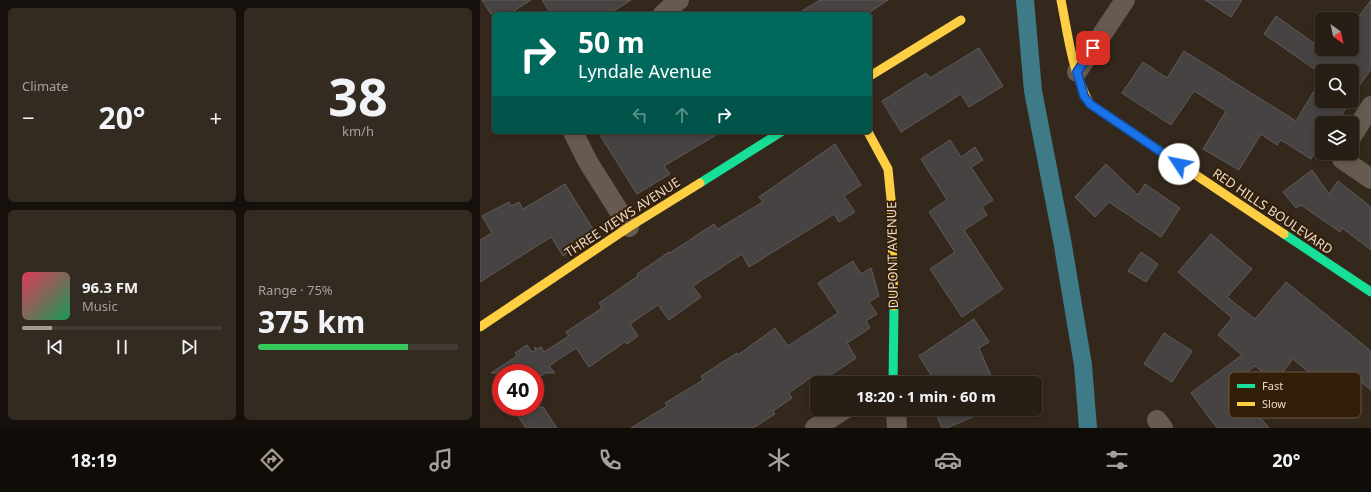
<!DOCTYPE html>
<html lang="en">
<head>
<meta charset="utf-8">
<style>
  body { margin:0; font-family:"Noto Sans",sans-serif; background:#332b22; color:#f1f3f6; height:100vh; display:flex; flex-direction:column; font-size:15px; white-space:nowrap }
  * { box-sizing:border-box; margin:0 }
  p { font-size:13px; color:#a4a2a0 }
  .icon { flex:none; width:22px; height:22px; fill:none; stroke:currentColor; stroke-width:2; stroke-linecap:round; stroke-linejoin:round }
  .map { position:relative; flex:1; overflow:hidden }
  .sheet { display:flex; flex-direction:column; gap:8px; padding:8px; background:#15100c; width:480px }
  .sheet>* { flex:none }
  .hud { position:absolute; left:12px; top:12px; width:380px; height:122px; border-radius:6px; box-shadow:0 2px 6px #0003,0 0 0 1px #433c34; background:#00695c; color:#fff; overflow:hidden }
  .needle { width:26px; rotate:147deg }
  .fabs { position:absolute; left:835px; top:12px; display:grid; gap:8px }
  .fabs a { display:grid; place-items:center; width:44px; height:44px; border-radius:6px; background:#271e15; box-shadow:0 2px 6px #0003,0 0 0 1px #433c34; font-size:20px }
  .speed { position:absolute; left:12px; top:364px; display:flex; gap:8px; font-size:20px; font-weight:700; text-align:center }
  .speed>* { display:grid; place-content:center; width:52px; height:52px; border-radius:50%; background:#271e15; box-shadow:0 2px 6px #0003,0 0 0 1px #433c34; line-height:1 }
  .speed .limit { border:6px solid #d22; background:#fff; color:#111 }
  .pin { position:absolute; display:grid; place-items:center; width:34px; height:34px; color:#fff; margin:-17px; border-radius:8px; box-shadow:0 2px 6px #0006 }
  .me { position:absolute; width:44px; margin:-22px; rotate:304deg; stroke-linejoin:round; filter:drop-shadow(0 0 3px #0008) }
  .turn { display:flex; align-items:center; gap:14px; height:84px; padding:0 20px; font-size:18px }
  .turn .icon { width:52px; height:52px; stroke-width:2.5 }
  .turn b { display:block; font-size:28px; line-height:34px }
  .lanes { display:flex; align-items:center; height:38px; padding:0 20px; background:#0003; justify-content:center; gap:20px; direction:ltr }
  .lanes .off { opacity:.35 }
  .big { font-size:30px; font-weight:700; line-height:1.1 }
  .sheet .widget { flex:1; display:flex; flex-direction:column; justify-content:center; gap:6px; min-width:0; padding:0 14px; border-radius:6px; background:#332b22 }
  .sheet .dial { align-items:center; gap:0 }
  .dial b { font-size:52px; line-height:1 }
  .song { display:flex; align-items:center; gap:12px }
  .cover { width:48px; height:48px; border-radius:6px; background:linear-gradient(135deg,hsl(350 70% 55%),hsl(150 70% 35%)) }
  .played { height:4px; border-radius:2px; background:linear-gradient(90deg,#a99b8e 15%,#433c34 15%) }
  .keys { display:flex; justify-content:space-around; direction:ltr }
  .heat { display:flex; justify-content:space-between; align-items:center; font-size:22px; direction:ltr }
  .charge { height:6px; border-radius:3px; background:linear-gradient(90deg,#34c759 75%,#433c34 0) }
  .sheet .tiles { flex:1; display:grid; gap:8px; grid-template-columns:repeat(2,1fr) }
  .trip { position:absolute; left:330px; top:376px; width:232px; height:40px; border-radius:6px; background:#271e15; box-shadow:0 2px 6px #0003,0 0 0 1px #433c34; font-weight:700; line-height:40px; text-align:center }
  .tab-bar { display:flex; height:64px; justify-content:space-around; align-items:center; background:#100c08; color:#a4a2a0 }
  .tab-bar .icon { width:28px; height:28px }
  .tab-bar .on { color:#a99b8e }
  .tab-bar b { font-size:18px; color:#f1f3f6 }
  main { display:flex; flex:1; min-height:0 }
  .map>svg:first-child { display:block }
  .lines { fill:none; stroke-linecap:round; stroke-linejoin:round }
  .canal { stroke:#3f7a88; stroke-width:18 }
  .building { fill:#484343; stroke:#605b5b }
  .street { stroke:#675b51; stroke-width:20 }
  .fast { stroke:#16e098; stroke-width:9 }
  .slow { stroke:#ffcf43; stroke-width:9 }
  .route-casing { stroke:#114b97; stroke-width:10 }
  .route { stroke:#1a73e8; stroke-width:7 }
  .labels { text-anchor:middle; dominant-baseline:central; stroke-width:4; stroke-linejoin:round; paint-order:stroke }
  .street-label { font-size:13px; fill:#e8d9cc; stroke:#331e07 }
  .key { fill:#331e07; stroke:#695642; stroke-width:1 }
  .key-label { font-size:11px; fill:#e8d9cc }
</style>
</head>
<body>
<main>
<section class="sheet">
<div class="tiles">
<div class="widget"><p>Climate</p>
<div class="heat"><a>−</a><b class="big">20°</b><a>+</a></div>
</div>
<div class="widget dial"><b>38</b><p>km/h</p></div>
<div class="widget">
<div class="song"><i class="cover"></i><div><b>96.3 FM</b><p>Music</p></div></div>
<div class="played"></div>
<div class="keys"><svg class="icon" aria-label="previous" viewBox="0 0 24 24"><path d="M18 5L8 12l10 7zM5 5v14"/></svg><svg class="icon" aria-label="pause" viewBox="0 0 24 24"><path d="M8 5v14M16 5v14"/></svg><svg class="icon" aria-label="next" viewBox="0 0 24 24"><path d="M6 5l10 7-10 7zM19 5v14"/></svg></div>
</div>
<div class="widget"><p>Range · 75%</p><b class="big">375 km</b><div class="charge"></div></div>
</div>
</section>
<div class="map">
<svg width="891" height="428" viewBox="0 0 891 428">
  <rect width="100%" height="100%" fill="#34281c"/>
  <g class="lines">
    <!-- canal -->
    <path class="canal" d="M 545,0 L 553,91 L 582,240 L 603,365 L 608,428"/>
  </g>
  <!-- building -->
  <path class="building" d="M 2,0 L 51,0 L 29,14 L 11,14 Z
    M 62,0 L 151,0 L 129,14 L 71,14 Z
    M 340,0 L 408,0 L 387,14 L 317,14 Z
    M 725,0 L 762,0 L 751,17 Z
    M 891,0 L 891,69 L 872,96 L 872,71 L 837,71 L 784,34 L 796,16 L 842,49 L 872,49 L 872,26 Z
    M 499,48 L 523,86 L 489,107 L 481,94 L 421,132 L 402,101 L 446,73 L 450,78 Z
    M 704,51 L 816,121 L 842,78 L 842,101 L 870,101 L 857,123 L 842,123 L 842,142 L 831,159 L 801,140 L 797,145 L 781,134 L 759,170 L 723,149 L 746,111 L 714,91 L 691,125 L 642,93 L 663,62 L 687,78 Z
    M 118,132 L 241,132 L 184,166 L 190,174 L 157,194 Z
    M 470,140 L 481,157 L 495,147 L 503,160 L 491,167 L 513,200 L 502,207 L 507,215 L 484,230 L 523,289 L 482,317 L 450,269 L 475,252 L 449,212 L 467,200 L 441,159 Z
    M 355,144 L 381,185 L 364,196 L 375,212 L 359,222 L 354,214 L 269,267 L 262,254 L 213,286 L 221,297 L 189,320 L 178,305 L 150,324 L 158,336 L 147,344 L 145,342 L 109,367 L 96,348 L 69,366 L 75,373 L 65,373 L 55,380 L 55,373 L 11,373 L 37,356 L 35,353 L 47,345 L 52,352 L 55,351 L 55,347 L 57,349 L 61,347 L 64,352 L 89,336 L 86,332 L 122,308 L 119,303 L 158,276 L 157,274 L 189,252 L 190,253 L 234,224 L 238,229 L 283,202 L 279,197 Z
    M 626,164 L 658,195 L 665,184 L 700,208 L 681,237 L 629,202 L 615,217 L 595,197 Z
    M 832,170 L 849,194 L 858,181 L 891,207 L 891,250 L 862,228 L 860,232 L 821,205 L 816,208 L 803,192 Z
    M 85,184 L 116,234 L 83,256 L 71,237 L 0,282 L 0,240 L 12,233 L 2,216 L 29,202 L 31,206 L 39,202 L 43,209 Z
    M 731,234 L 772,269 L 747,297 L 775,319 L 806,282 L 891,351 L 891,390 L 875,377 L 859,397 L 813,359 L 795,382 L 775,366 L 748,387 L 769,415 L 774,410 L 789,428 L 737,428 L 711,393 L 762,355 L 738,335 L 752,318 L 698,272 Z
    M 661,252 L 678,264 L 666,282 L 648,271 Z
    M 373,261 L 381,274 L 391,268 L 399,296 L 389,302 L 397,314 L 386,321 L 390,328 L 367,343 L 376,358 L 339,383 L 334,375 L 309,393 L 312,398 L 293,411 L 295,414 L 273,428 L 151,428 L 187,406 L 185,403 L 223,380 L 221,376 L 257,353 L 258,355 L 295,328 L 308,346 L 358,313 L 338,283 Z
    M 494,319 L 509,342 L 499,348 L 514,383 L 456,383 L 439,356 Z
    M 684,333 L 712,351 L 692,382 L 664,364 Z
    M 32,407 L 63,407 L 77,428 L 46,428 Z
    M 454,409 L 511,409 L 467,428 L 462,428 Z"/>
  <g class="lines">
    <!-- street -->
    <path class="street" d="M 183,14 L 199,0
      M 597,72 L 645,0
      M 93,132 L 108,162 L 149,227
      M 872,136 L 891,106
      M 862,153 L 862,159 L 891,179
      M 416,409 L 417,428
      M 677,420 L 683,428
      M 335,428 L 365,409"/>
    <!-- fast -->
    <path class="fast" d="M 220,183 L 301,132
      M 804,234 L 891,292
      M 413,383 L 414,306"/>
    <!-- slow -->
    <path class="slow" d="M 581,0 C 588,35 592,72 610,104 L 804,234
      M 390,76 L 481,20
      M 388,132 L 408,169 L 411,199 L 414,306
      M 0,327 L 149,227 L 220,183"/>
  </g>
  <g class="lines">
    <defs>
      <path id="route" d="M 613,48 L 597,72 L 604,96 L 610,104 L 699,164"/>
    </defs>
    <!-- route casing -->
    <use href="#route" class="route-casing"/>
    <!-- route -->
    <use href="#route" class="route"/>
  </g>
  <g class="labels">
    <!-- street labels -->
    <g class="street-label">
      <text transform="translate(793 211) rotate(34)">RED HILLS BOULEVARD</text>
      <text transform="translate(142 217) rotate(-33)">THREE VIEWS AVENUE</text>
      <text transform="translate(412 255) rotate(-91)">DUPONT AVENUE</text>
    </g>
  </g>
  <!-- legend -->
  <rect x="749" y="372" width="132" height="46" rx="6" class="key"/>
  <rect x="757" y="384" width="18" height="4" fill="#16e098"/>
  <rect x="757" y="402" width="18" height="4" fill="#ffcf43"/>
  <g class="key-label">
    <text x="782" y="390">Fast</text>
    <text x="782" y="408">Slow</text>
  </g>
</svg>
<div class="fabs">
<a><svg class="needle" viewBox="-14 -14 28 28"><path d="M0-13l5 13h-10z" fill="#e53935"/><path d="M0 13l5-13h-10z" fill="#a4a2a0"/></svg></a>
<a><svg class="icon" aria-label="search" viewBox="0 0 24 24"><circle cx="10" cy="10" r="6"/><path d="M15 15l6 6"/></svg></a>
<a><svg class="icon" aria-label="layers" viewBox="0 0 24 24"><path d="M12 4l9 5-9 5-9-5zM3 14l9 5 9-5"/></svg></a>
</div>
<div class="speed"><div class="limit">40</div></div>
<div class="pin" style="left:613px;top:48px;background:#d93025"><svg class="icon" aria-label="arrive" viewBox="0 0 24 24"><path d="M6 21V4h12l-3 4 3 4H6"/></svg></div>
<svg class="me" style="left:699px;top:164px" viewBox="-20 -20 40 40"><circle r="19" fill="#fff"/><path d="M0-13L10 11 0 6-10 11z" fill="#1a73e8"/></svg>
<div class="trip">18:20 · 1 min · 60 m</div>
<div class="hud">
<div class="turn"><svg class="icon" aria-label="right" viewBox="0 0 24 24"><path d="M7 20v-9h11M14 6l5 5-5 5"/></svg><div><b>50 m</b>Lyndale Avenue</div></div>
<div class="lanes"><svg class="icon off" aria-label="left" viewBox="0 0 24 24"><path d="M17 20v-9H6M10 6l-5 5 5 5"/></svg><svg class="icon off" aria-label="ahead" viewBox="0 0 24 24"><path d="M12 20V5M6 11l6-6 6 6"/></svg><svg class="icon" aria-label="right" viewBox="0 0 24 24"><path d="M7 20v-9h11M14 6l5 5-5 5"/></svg></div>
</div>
</div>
</main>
<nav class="tab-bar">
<b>18:19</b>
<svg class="icon on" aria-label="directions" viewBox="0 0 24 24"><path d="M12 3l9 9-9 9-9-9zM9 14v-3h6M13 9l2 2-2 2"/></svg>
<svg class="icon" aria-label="music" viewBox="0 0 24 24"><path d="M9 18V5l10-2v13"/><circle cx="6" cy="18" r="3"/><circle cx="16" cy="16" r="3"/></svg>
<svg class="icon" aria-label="phone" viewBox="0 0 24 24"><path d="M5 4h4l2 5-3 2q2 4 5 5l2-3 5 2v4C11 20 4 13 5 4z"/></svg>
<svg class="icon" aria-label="climate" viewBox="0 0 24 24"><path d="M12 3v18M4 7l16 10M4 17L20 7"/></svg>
<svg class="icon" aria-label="car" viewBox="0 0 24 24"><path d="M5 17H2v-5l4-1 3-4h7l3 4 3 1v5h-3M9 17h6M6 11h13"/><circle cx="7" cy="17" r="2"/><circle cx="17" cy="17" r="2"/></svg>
<svg class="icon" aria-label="filters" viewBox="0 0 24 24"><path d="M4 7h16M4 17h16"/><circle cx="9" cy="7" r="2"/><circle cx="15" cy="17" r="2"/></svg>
<b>20°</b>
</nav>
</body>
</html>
